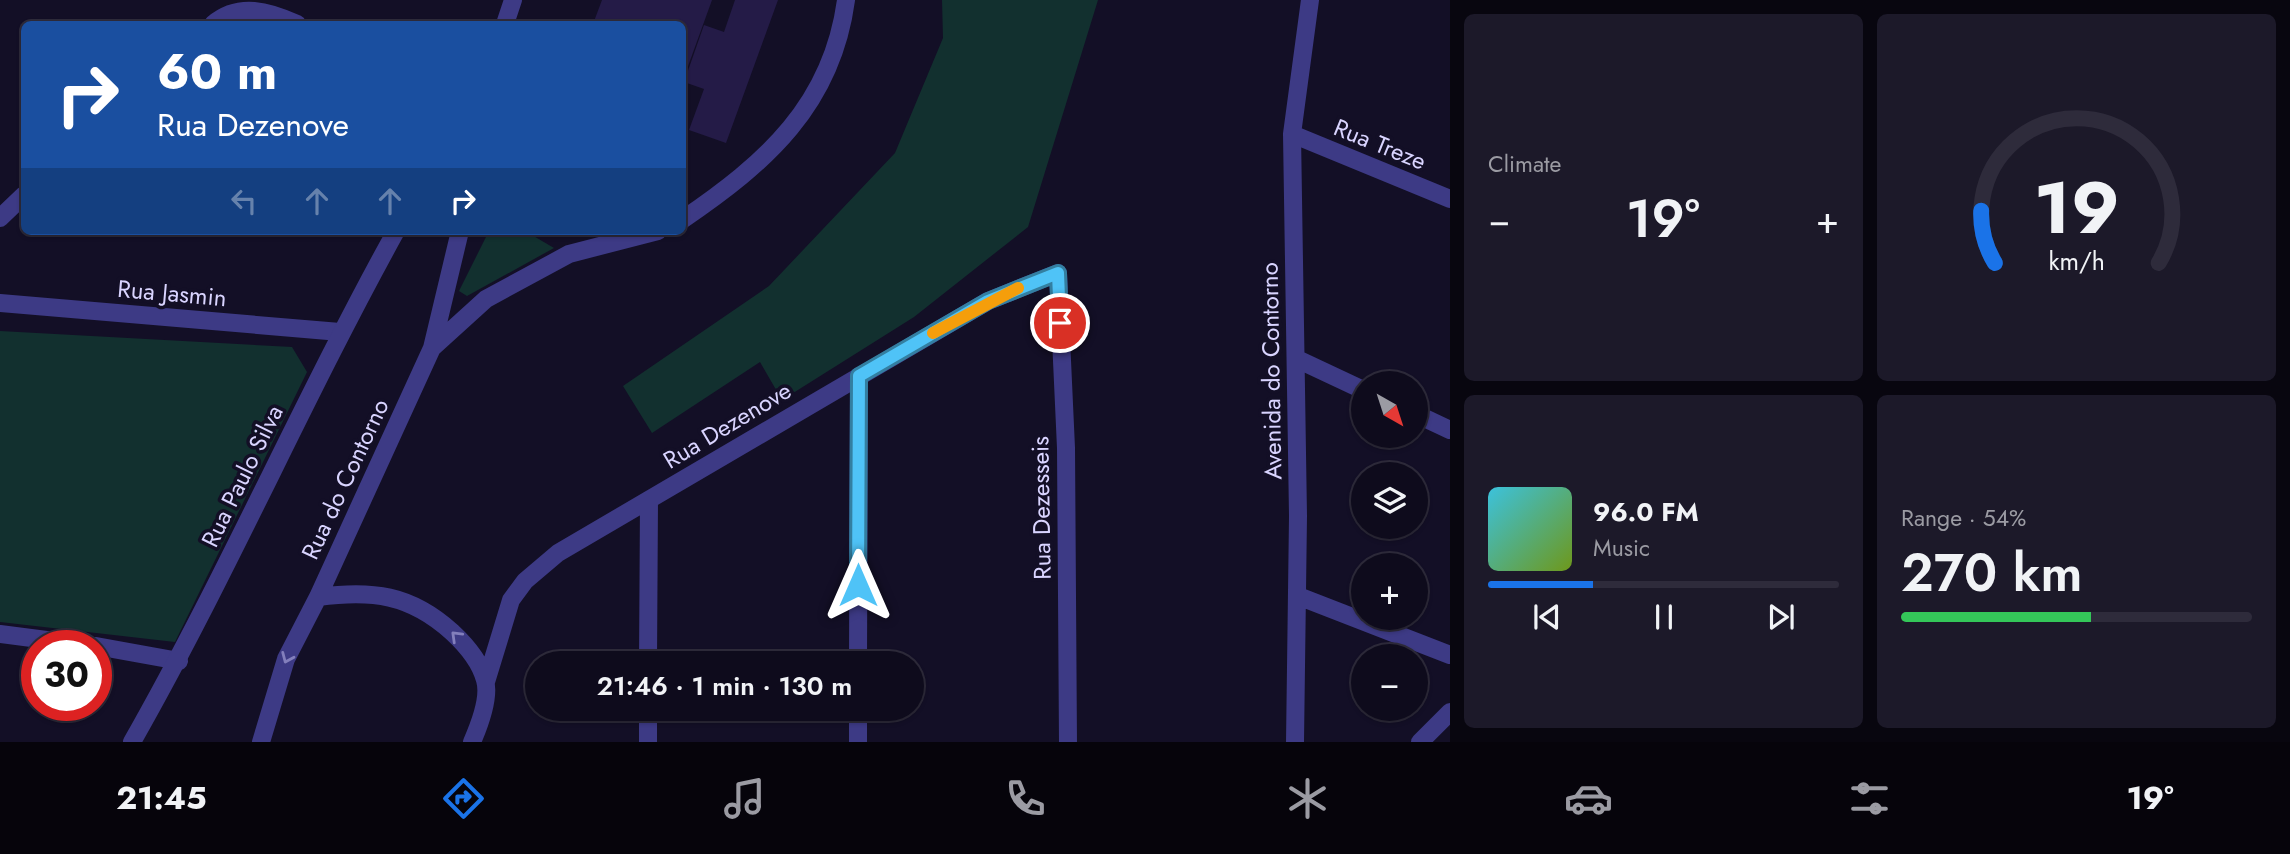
<!DOCTYPE html>
<html lang="en">
<head>
<meta charset="utf-8">
<style>
  body { margin:0; font-family:Jost,sans-serif; background:#1c1929; color:#f1f3f6; height:100vh; display:flex; flex-direction:column; font-size:26px; white-space:nowrap }
  * { box-sizing:border-box; margin:0 }
  p { font-size:23px; color:#9b9ba3 }
  .icon { flex:none; width:38px; height:38px; fill:none; stroke:currentColor; stroke-width:2; stroke-linecap:round; stroke-linejoin:round }
  .map { position:relative; flex:1; overflow:hidden }
  .sheet { display:flex; flex-direction:column; gap:14px; padding:14px; background:#08060f; width:840px }
  .sheet>* { flex:none }
  .guide { position:absolute; left:21px; top:21px; width:665px; height:214px; border-radius:10px; box-shadow:0 2px 5px #0004,0 0 0 2px #2e2b3b; background:#1a4fa0; color:#fff; overflow:hidden }
  .needle { width:46px; rotate:141deg }
  .fabs { position:absolute; left:1351px; top:371px; display:grid; gap:14px }
  .fabs a { display:grid; place-items:center; width:77px; height:77px; border-radius:50%; background:#0e0b1c; box-shadow:0 2px 5px #0004,0 0 0 2px #2e2b3b; font-size:35px }
  .speed { position:absolute; left:21px; top:630px; display:flex; gap:14px; font-size:35px; font-weight:700; text-align:center }
  .speed>* { display:grid; place-content:center; width:91px; height:91px; border-radius:50%; background:#0e0b1c; box-shadow:0 2px 5px #0004,0 0 0 2px #2e2b3b; line-height:1 }
  .speed .limit { border:10px solid #d22; background:#fff; color:#111 }
  .pin { position:absolute; display:grid; place-items:center; width:60px; height:60px; color:#fff; margin:-30px; border:4px solid #fff; border-radius:50%; box-shadow:0 2px 7px #0007 }
  .me { position:absolute; width:77px; margin:-38px; rotate:0deg; stroke-linejoin:round; filter:drop-shadow(0 0 5px #0008) }
  .turn { display:flex; align-items:center; gap:24px; height:147px; padding:0 21px; font-size:32px }
  .turn .icon { width:91px; height:91px; stroke-width:2.5 }
  .turn b { display:block; font-size:49px; line-height:60px }
  .lanes { display:flex; align-items:center; height:66px; padding:0 21px; background:#0003; justify-content:center; gap:35px; direction:ltr }
  .lanes .off { opacity:.35 }
  .big { font-size:52px; font-weight:600; line-height:1.1 }
  .sheet .card { flex:1; display:flex; flex-direction:column; justify-content:center; gap:10px; min-width:0; padding:0 24px; border-radius:10px; background:#1c1929 }
  .sheet .dial { align-items:center; gap:0 }
  .dial svg { height:182px; overflow:visible; fill:none; stroke:#2e2b3b; stroke-width:7; stroke-linecap:round; text-anchor:middle }
  .dial text { fill:#f1f3f6; stroke:none }
  .song { display:flex; align-items:center; gap:21px }
  .cover { width:84px; height:84px; border-radius:10px; background:linear-gradient(135deg,hsl(190 70% 55%),hsl(80 70% 35%)) }
  .played { height:7px; border-radius:4px; background:linear-gradient(90deg,#1a73e8 30%,#2e2b3b 30%) }
  .keys { display:flex; justify-content:space-around; direction:ltr }
  .heat { display:flex; justify-content:space-between; align-items:center; font-size:38px; direction:ltr }
  .charge { height:10px; border-radius:5px; background:linear-gradient(90deg,#34c759 54%,#2e2b3b 0) }
  .sheet .tiles { flex:1; display:grid; gap:14px; grid-template-columns:repeat(2,1fr) }
  .trip { position:absolute; left:525px; top:651px; width:399px; height:70px; border-radius:35px; background:#0e0b1c; box-shadow:0 2px 5px #0004,0 0 0 2px #2e2b3b; font-weight:600; line-height:70px; text-align:center }
  .tabs { display:flex; height:112px; justify-content:space-around; align-items:center; background:#06040b; color:#9b9ba3 }
  .tabs .icon { width:49px; height:49px }
  .tabs .active { color:#1a73e8 }
  .tabs b { font-size:32px; color:#f1f3f6 }
  main { display:flex; flex:1; min-height:0 }
  .map>svg:first-child { display:block }
  .green { fill:#12302f }
  .building { fill:#241b47 }
  .lines { fill:none; stroke-linecap:round; stroke-linejoin:round }
  .minor { stroke:#3d3a85; stroke-width:18 }
  .tertiary { stroke:#3d3a85; stroke-width:18 }
  .oneway { stroke:#837fbc }
  .route-casing { stroke:#337fa1; stroke-width:18 }
  .route { stroke:#4fc3f7; stroke-width:12 }
  .slow { stroke:#f59e0b; stroke-width:12 }
  .labels { text-anchor:middle; dominant-baseline:central; stroke-width:7; stroke-linejoin:round; paint-order:stroke }
  .street-label { font-size:24px; fill:#d9d4ff; stroke:#130f26 }
</style>
</head>
<body>
<main>
<div class="map">
<svg width="1450" height="742" viewBox="0 0 1450 742">
  <rect width="100%" height="100%" fill="#130f26"/>
  <!-- green -->
  <path class="green" d="M 942,0 L 1098,0 L 1028,227 L 914,317 L 782,400 L 760,362 L 652,433 L 623,386 L 769,286 L 895,153 L 943,38 Z
    M 489,231 L 525,231 L 554,248 L 467,296 L 459,291 Z
    M 0,331 L 292,347 L 307,372 L 175,642 L 0,622 Z"/>
  <!-- building -->
  <path class="building" d="M 602,0 L 712,0 L 683,80 L 682,24 L 593,24 Z
    M 735,0 L 778,0 L 726,143 L 689,130 L 704,89 L 684,82 L 704,25 L 724,32 Z"/>
  <g class="lines">
    <!-- minor -->
    <path class="minor" d="M 213,24 C 239,2 269,11 297,24
      M 1292,134 L 1450,199
      M 0,218 L 24,195
      M 682,220 C 766,163 832,105 846,0
      M 0,303 L 340,332
      M 432,348 L 486,299 L 569,254 L 658,231
      M 1297,359 L 1363,390
      M 1416,414 L 1450,430
      M 1298,596 L 1450,655
      M 318,597 C 372,590 410,594 452,632 C 466,645 480,661 485,680 C 490,697 479,726 472,742
      M 0,634 L 93,646
      M 96,646 L 179,661
      M 648,663 L 649,501
      M 858,663 L 859,376
      M 486,682 L 511,600 L 525,581 L 558,553 L 988,301 L 1058,273 L 1066,448 L 1068,742
      M 261,742 L 286,659 L 318,597 L 432,348 L 460,231
      M 648,742 L 648,709
      M 858,742 L 858,709
      M 1295,742 L 1298,516 L 1292,134 L 1310,0
      M 1420,742 L 1450,712"/>
    <!-- tertiary -->
    <path class="tertiary" d="M 505,24 L 513,0
      M 132,742 C 227,575 303,399 396,231"/>
  </g>
  <!-- one-way arrows -->
  <defs><path id="oneway-chevron" d="M-2-3.5L2.5 0L-2 3.5" fill="none" stroke-width="1.6" stroke-linecap="round" stroke-linejoin="round" transform="scale(1.75)"/></defs>
  <g class="oneway">
    <use href="#oneway-chevron" transform="translate(456 636) rotate(-136)"/>
    <use href="#oneway-chevron" transform="translate(287 658) rotate(113)"/>
  </g>
  <g class="lines">
    <defs>
      <path id="route" d="M 858,585 L 859,376 L 988,301 L 1058,273 L 1060,323"/>
    </defs>
    <!-- route casing -->
    <use href="#route" class="route-casing"/>
    <!-- route -->
    <use href="#route" class="route"/>
    <!-- slow -->
    <path class="slow" d="M 933,333 L 1018,288"/>
  </g>
  <g class="labels">
    <!-- street labels -->
    <g class="street-label">
      <text transform="translate(1380 144) rotate(22)">Rua Treze</text>
      <text transform="translate(172 293) rotate(5)">Rua Jasmin</text>
      <text transform="translate(1271 371) rotate(-91)">Avenida do Contorno</text>
      <text transform="translate(727 425) rotate(-31)">Rua Dezenove</text>
      <text transform="translate(242 476) rotate(-64)">Rua Paulo Silva</text>
      <text transform="translate(345 479) rotate(-65)">Rua do Contorno</text>
      <text transform="translate(1041 508) rotate(-91)">Rua Dezesseis</text>
    </g>
  </g>
</svg>
<div class="fabs">
<a><svg class="needle" viewBox="-14 -14 28 28"><path d="M0-13l5 13h-10z" fill="#e53935"/><path d="M0 13l5-13h-10z" fill="#9b9ba3"/></svg></a>
<a><svg class="icon" aria-label="layers" viewBox="0 0 24 24"><path d="M12 4l9 5-9 5-9-5zM3 14l9 5 9-5"/></svg></a>
<a>+</a>
<a>−</a>
</div>
<div class="speed"><div class="limit">30</div></div>
<div class="pin" style="left:1060px;top:323px;background:#d93025"><svg class="icon" aria-label="arrive" viewBox="0 0 24 24"><path d="M6 21V4h12l-3 4 3 4H6"/></svg></div>
<svg class="me" style="left:858px;top:585px" viewBox="-20 -20 40 40"><path d="M0-17L14 15 0 8-14 15z" fill="#4fc3f7" stroke="#fff" stroke-width="4"/></svg>
<div class="trip">21:46 · 1 min · 130 m</div>
<div class="guide">
<div class="turn"><svg class="icon" aria-label="right" viewBox="0 0 24 24"><path d="M7 20v-9h11M14 6l5 5-5 5"/></svg><div><b>60 m</b>Rua Dezenove</div></div>
<div class="lanes"><svg class="icon off" aria-label="left" viewBox="0 0 24 24"><path d="M17 20v-9H6M10 6l-5 5 5 5"/></svg><svg class="icon off" aria-label="ahead" viewBox="0 0 24 24"><path d="M12 20V5M6 11l6-6 6 6"/></svg><svg class="icon off" aria-label="ahead" viewBox="0 0 24 24"><path d="M12 20V5M6 11l6-6 6 6"/></svg><svg class="icon" aria-label="right" viewBox="0 0 24 24"><path d="M7 20v-9h11M14 6l5 5-5 5"/></svg></div>
</div>
</div>
<section class="sheet">
<div class="tiles">
<div class="card"><p>Climate</p>
<div class="heat"><a>−</a><b class="big">19°</b><a>+</a></div>
</div>
<div class="card dial"><svg viewBox="0 0 100 80">
<path d="M14 69A42 42 0 1 1 86 69"/>
<path d="M14 69A42 42 0 0 1 8 46" stroke="#1a73e8"/>
<text x="50" y="56" font-size="32" font-weight="700">19</text>
<text x="50" y="72" font-size="11">km/h</text>
</svg></div>
<div class="card">
<div class="song"><i class="cover"></i><div><b>96.0 FM</b><p>Music</p></div></div>
<div class="played"></div>
<div class="keys"><svg class="icon" aria-label="previous" viewBox="0 0 24 24"><path d="M18 5L8 12l10 7zM5 5v14"/></svg><svg class="icon" aria-label="pause" viewBox="0 0 24 24"><path d="M8 5v14M16 5v14"/></svg><svg class="icon" aria-label="next" viewBox="0 0 24 24"><path d="M6 5l10 7-10 7zM19 5v14"/></svg></div>
</div>
<div class="card"><p>Range · 54%</p><b class="big">270 km</b><div class="charge"></div></div>
</div>
</section>
</main>
<nav class="tabs">
<b>21:45</b>
<svg class="icon active" aria-label="directions" viewBox="0 0 24 24"><path d="M12 3l9 9-9 9-9-9zM9 14v-3h6M13 9l2 2-2 2"/></svg>
<svg class="icon" aria-label="music" viewBox="0 0 24 24"><path d="M9 18V5l10-2v13"/><circle cx="6" cy="18" r="3"/><circle cx="16" cy="16" r="3"/></svg>
<svg class="icon" aria-label="phone" viewBox="0 0 24 24"><path d="M5 4h4l2 5-3 2q2 4 5 5l2-3 5 2v4C11 20 4 13 5 4z"/></svg>
<svg class="icon" aria-label="climate" viewBox="0 0 24 24"><path d="M12 3v18M4 7l16 10M4 17L20 7"/></svg>
<svg class="icon" aria-label="car" viewBox="0 0 24 24"><path d="M5 17H2v-5l4-1 3-4h7l3 4 3 1v5h-3M9 17h6M6 11h13"/><circle cx="7" cy="17" r="2"/><circle cx="17" cy="17" r="2"/></svg>
<svg class="icon" aria-label="filters" viewBox="0 0 24 24"><path d="M4 7h16M4 17h16"/><circle cx="9" cy="7" r="2"/><circle cx="15" cy="17" r="2"/></svg>
<b>19°</b>
</nav>
</body>
</html>
